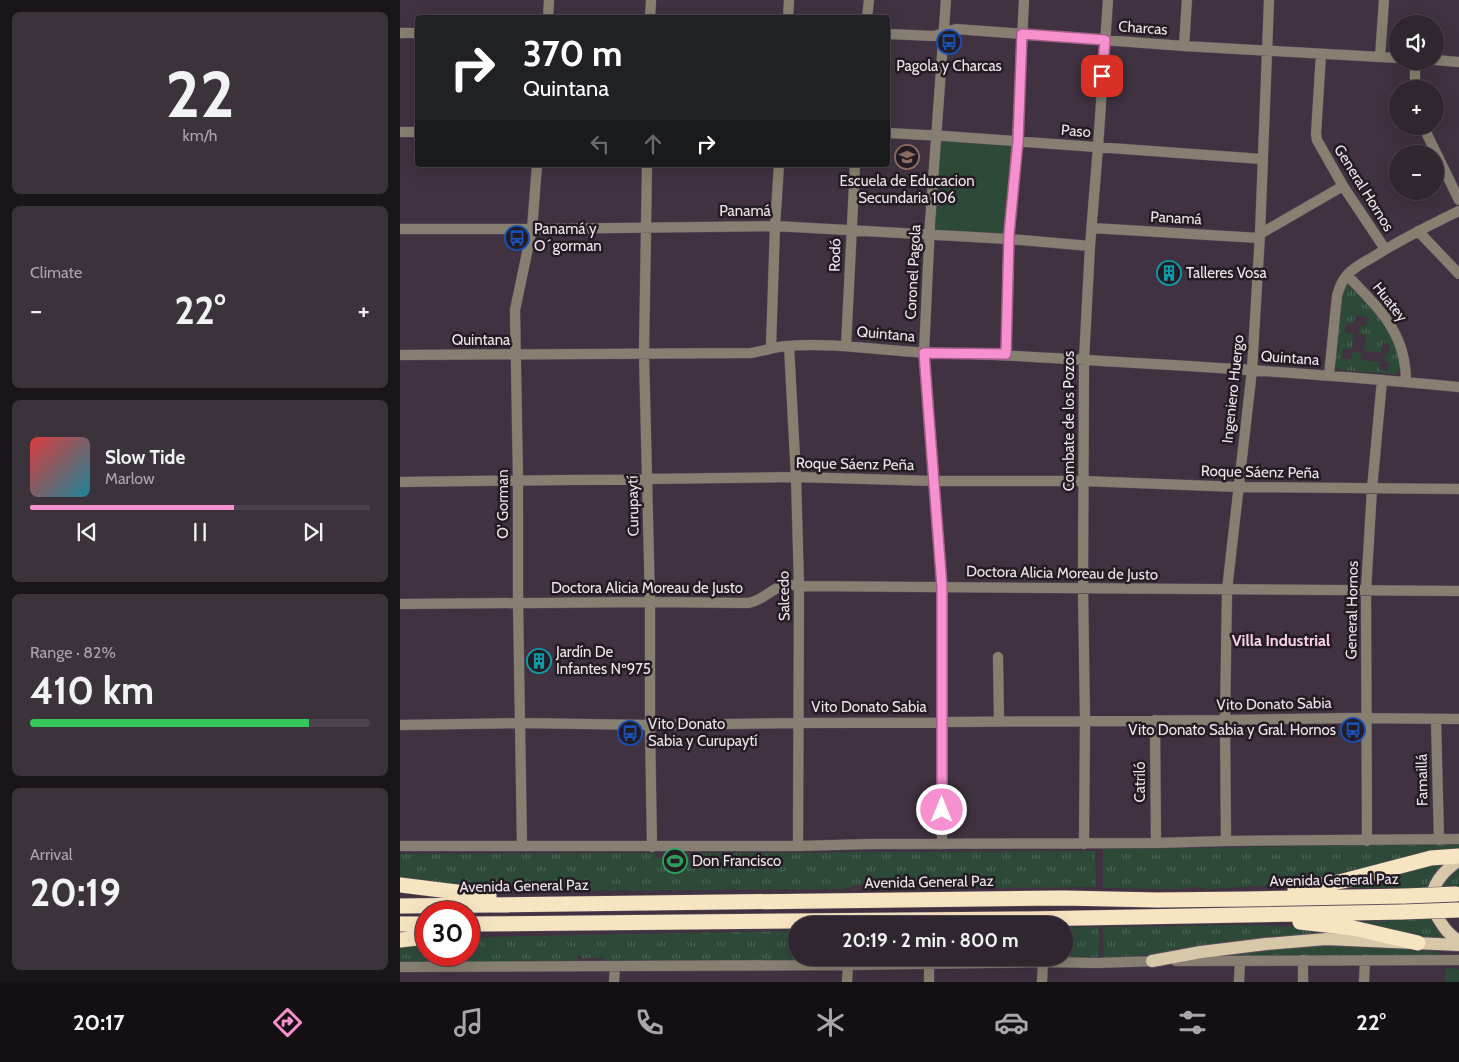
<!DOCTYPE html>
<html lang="en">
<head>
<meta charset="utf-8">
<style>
  body { margin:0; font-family:Cabin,sans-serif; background:#3c323c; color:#f1f3f6; height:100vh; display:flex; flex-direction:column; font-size:19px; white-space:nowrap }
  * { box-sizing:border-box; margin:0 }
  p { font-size:16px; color:#a8a5ab }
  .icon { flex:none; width:28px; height:28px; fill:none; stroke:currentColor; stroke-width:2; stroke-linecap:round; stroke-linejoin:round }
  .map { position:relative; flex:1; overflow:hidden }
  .details { display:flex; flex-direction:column; gap:12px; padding:12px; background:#1a151a; width:400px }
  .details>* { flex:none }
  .guide { position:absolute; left:15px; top:15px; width:475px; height:152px; border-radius:5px; box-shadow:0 5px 20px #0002,0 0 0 1px #4b434c; background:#202124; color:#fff; overflow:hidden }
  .controls { position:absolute; left:989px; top:15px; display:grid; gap:10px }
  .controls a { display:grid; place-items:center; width:55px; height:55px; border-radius:50%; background:#302630; box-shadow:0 5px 20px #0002,0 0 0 1px #4b434c; font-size:25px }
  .speed { position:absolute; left:15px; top:901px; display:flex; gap:10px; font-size:25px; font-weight:700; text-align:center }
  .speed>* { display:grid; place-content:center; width:65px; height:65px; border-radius:50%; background:#302630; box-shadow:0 5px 20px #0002,0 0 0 1px #4b434c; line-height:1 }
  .speed .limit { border:8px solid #d22; background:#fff; color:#111 }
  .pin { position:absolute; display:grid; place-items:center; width:42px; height:42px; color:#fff; margin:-21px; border-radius:10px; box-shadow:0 2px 8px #0006 }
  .me { position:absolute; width:55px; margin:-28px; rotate:0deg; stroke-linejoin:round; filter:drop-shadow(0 0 4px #0008) }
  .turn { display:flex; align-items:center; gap:18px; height:105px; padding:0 25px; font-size:22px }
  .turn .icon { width:65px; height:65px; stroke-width:2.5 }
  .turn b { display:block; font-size:35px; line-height:42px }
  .lanes { display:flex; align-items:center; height:48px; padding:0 25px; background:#0003; justify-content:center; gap:25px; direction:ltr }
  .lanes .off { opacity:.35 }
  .big { font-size:38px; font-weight:800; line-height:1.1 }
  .details .tile { flex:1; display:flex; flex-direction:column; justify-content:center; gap:8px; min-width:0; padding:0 18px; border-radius:8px; background:#3c323c }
  .details .dial { align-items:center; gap:0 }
  .dial b { font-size:65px; line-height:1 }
  .song { display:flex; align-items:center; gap:15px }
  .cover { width:60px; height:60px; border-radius:8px; background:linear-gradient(135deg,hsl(0 70% 55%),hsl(190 70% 35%)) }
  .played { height:5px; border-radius:2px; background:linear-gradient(90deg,#f790ce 60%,#4b434c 60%) }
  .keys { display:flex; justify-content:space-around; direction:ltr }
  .heat { display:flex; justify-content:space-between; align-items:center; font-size:28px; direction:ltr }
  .charge { height:8px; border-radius:4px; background:linear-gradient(90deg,#34c759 82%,#4b434c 0) }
  .trip { position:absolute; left:388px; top:916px; width:285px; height:50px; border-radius:25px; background:#302630; box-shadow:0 5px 20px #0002,0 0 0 1px #4b434c; font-weight:800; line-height:50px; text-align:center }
  .tab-bar { display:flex; height:80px; justify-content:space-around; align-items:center; background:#130f13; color:#a8a5ab }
  .tab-bar .icon { width:35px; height:35px }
  .tab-bar .selected { color:#f790ce }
  .tab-bar b { font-size:22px; color:#f1f3f6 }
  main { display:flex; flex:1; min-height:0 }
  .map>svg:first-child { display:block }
  .grass { fill:url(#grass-tufts); fill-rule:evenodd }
  .park { fill:#2d4a39 }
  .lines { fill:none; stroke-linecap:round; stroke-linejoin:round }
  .minor-casing { stroke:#5c4e5c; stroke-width:11 }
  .major-casing { stroke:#5c4e5c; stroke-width:14 }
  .highway-casing { stroke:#5c4e5c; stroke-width:16 }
  .minor { stroke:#878072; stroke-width:10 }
  .major { stroke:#d7c8aa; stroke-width:12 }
  .highway { stroke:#f7e4c1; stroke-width:15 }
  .highway-bridge-casing { stroke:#5c4e5c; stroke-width:16; stroke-linecap:butt }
  .highway-bridge { stroke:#f7e4c1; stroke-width:15 }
  .route-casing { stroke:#a15e86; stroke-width:12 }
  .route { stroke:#f790ce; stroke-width:9 }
  .labels { text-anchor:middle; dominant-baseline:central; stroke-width:5; stroke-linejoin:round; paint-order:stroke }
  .street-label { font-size:15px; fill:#eee4ee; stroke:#231c23 }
  .poi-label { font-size:15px; fill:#eee4ee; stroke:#231c23; text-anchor:start }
  .neighbourhood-label { font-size:16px; font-weight:bold; fill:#fccfe8; stroke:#231c23 }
</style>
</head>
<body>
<main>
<section class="details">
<div class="tile dial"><b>22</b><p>km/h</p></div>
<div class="tile"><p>Climate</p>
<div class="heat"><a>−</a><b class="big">22°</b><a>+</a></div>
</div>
<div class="tile">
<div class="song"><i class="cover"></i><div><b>Slow Tide</b><p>Marlow</p></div></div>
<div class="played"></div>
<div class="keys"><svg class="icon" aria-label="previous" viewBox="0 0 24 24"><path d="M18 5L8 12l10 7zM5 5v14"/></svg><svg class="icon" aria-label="pause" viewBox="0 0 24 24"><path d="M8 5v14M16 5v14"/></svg><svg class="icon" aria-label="next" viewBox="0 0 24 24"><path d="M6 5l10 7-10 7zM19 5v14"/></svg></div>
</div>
<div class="tile"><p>Range · 82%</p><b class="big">410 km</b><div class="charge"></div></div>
<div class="tile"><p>Arrival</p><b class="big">20:19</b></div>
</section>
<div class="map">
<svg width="1059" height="982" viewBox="0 0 1059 982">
  <defs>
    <pattern id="grass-tufts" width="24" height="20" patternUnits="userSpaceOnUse" patternTransform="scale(1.25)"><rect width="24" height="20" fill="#2d4a39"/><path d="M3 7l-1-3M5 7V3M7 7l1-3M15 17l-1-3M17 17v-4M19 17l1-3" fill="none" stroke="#4c6456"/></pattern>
  </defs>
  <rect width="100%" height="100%" fill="#403240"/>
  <!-- grass -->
  <path class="grass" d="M 948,285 C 960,290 990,331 996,345 C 999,352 1000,360 1001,367 L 996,374 L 942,370 L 937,368 L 934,363 L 940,291 ZM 955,316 L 967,317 L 966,326 L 960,326 L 959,334 L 966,335 L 964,351 L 981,352 L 982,343 L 990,344 L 990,353 L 985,353 L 984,361 L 989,362 L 988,371 L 979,370 L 980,362 L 961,360 L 962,353 L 952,352 L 951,359 L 942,359 L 943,349 L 952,349 L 953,334 L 945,333 L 946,323 L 954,324 Z
    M 1059,844 L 1059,851 L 925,878 L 871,885 L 811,889 L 795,887 L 780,889 L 703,888 L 703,849 Z
    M 695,851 L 696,887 L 571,888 L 465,884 L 441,889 L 145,891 L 29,883 L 0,879 L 0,854 L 255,853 L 256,865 L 294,866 L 294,853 Z
    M 1043,863 L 1032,877 L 1027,888 L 933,888 L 1012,867 Z
    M 1059,866 L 1059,887 L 1038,887 Z
    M 1007,919 L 1031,919 L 1037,930 L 1044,936 L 1043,940 L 942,922 L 987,921 Z
    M 854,925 L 917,928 L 975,935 L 738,956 L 704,958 L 703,927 Z
    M 664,927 L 699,927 L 699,957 L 664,957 Z
    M 396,931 L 396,958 L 548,958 L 203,962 L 203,958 L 182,958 L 181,955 L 178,955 L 178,962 L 0,963 L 0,944 L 26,942 L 26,955 L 69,955 L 69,938 L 82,937 Z
    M 928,944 L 1000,947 L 1007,950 L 1039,952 L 1039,955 L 823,956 L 823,953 Z"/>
  <!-- park -->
  <path class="park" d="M 544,141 L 609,144 L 613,147 L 606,236 L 535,231 L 533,227 L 540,143 Z
    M 255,858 L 294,859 L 294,866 L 256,866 Z
    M 1045,968 L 1059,969 L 1059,982 L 1045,982 Z"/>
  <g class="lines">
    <defs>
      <path id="minor" d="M 148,18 L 149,0
        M 250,18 L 251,0
        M 388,18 L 389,0
        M 467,18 L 469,0
        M 0,33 L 18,33
        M 488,34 L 534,36 L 556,29 L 784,46 L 998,58
        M 784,46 L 787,0
        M 921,54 L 916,134 L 917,140 L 943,186 L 985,249
        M 980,57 L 984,0
        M 1035,60 L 1059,62
        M 1015,61 L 1015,89
        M 1023,126 L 1059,200
        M 0,132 L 18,132
        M 488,133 L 544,136 L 862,159
        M 247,165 L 244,353 L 250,602 L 250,725 L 252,847
        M 692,228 L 859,238
        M 0,229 L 132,229 L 375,226 L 609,239 L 690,246
        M 1018,231 L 1059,274
        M 860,234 L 943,186
        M 947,275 C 979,309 1006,332 1006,382
        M 389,346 L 396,477 L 399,586 L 398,846
        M 446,346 L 455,165
        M 371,347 L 375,226 L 379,165
        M 606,354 L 609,239 L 617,141 L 624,0
        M 0,355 L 351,353 C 363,351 374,347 387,346 C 437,342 486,352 535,353 C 608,354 681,360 754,364 C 856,370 957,377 1059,387
        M 929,375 L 937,296 C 939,288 942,281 947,275 C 954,267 964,262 973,257 C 1000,240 1030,225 1059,211
        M 0,482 L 396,477 L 534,481 L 683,481 L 838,487 L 1059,489
        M 0,604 L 250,602 L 348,603 C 362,601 370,590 382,586 C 387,584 393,585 399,586 L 1059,591
        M 598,657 L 599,721
        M 755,720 L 756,843
        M 1036,720 L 1039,840
        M 0,725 L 120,723 L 250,725 L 400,723 L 825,720 L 952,718 L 1059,719
        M 826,841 L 825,720 L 827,590 L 852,370 L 860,234 L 869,0
        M 967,841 L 966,590 L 972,489 L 982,380
        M 542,844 L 542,587 L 524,353 L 530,223 L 546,0
        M 684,844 L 685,720 L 683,588 L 684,360 L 690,246 L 698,147 L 708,0
        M 122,845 L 118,602 L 118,480 L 115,310 L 132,229 L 137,165
        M 0,846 L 398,846 L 469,844 L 756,843 L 826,841 L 1059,839
        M 903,960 L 903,982
        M 776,961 L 1059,960
        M 0,967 L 448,965 L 643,962 L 697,963 L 759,961
        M 214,982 L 215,967
        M 447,982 L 448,965
        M 529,982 L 529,964
        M 642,982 L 643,962
        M 839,982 L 840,961
        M 964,982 L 965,960"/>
      <path id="major" d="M 1059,860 C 1038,875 1024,893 1038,918 C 1044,928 1049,935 1059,941
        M 752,961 L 801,952 L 866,944 L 926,939 L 1059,945"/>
      <path id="highway" d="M 0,885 L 89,896
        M 895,890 L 943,881 L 1031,858 L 1059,856
        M 0,906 L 663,898 L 757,900 L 847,899 L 1005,896
        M 900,922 L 953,928 L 1018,943
        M 0,924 L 26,924
        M 69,924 L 627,919 L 1002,912
        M 0,940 L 26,937"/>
    </defs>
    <!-- minor casing -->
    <use href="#minor" class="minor-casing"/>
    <!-- major casing -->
    <use href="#major" class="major-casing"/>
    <!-- highway casing -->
    <use href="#highway" class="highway-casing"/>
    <!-- minor -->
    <use href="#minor" class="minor"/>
    <!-- major -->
    <use href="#major" class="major"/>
    <!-- highway -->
    <use href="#highway" class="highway"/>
    <defs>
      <path id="highway-bridge" d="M 1005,896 L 1056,894
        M 1002,912 L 1058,910"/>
    </defs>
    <!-- highway-bridge casing -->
    <use href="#highway-bridge" class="highway-bridge-casing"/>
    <!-- highway-bridge -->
    <use href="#highway-bridge" class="highway-bridge"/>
  </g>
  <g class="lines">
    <defs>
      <path id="route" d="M 542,810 L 542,587 L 524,353 L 606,354 L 609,234 L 618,141 L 622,34 L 705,40 L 702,76"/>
    </defs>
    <!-- route casing -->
    <use href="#route" class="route-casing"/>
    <!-- route -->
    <use href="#route" class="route"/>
  </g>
  <!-- icons -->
  <defs>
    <symbol id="bus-ring" viewBox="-11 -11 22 22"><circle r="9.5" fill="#231c23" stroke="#1a4fb4" stroke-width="1.5"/><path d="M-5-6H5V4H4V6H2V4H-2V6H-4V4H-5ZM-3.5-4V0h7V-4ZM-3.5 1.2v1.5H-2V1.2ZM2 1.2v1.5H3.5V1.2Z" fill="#1a4fb4"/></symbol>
    <symbol id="school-ring" viewBox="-11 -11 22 22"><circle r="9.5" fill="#231c23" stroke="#8d6e63" stroke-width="1.5"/><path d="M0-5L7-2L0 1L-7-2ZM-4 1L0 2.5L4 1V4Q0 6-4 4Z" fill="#8d6e63"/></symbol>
    <symbol id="building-ring" viewBox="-11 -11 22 22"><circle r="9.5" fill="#231c23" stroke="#0f9aa8" stroke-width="1.5"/><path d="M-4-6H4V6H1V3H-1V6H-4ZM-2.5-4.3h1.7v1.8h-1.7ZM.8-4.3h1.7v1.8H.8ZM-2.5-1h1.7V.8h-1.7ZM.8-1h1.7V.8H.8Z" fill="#0f9aa8"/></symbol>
    <symbol id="stadium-ring" viewBox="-11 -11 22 22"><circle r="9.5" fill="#231c23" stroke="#2e9e5b" stroke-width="1.5"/><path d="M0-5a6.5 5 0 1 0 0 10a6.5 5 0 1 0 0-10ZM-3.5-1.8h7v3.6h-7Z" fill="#2e9e5b"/></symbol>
  </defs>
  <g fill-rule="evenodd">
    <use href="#bus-ring" x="535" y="28" width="28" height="28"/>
    <use href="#school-ring" x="493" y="143" width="28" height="28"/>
    <use href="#bus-ring" x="103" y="224" width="28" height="28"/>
    <use href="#building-ring" x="755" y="259" width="28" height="28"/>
    <use href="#building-ring" x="125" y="647" width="28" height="28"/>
    <use href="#bus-ring" x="939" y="716" width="28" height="28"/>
    <use href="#bus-ring" x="216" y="719" width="28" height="28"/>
    <use href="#stadium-ring" x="261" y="847" width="28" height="28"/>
  </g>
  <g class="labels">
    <!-- street labels -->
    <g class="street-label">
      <text transform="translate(743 28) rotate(4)">Charcas</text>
      <text transform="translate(676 131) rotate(5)">Paso</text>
      <text transform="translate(964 188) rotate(58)">General Hornos</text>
      <text x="345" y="211">Panamá</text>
      <text transform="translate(776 218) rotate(3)">Panamá</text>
      <text transform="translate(435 255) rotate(-88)">Rodó</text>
      <text transform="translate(513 272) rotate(-87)">Coronel Pagola</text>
      <text transform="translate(990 302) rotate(52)">Huatey</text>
      <text transform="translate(486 334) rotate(5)">Quintana</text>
      <text x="81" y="340">Quintana</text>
      <text transform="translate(890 358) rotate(4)">Quintana</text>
      <text transform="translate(833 389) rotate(-84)">Ingeniero Huergo</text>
      <text transform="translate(669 421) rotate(-90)">Combate de los Pozos</text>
      <text transform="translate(455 464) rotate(1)">Roque Sáenz Peña</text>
      <text transform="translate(860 472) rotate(1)">Roque Sáenz Peña</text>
      <text transform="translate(103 504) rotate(-90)">O' Gorman</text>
      <text transform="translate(233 506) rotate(-91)">Curupaytí</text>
      <text transform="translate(662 573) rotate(1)">Doctora Alicia Moreau de Justo</text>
      <text x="247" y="588">Doctora Alicia Moreau de Justo</text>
      <text transform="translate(384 596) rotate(-91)">Salcedo</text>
      <text transform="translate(952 610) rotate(-89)">General Hornos</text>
      <text transform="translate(874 704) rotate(-1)">Vito Donato Sabia</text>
      <text x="469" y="707">Vito Donato Sabia</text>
      <text transform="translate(1022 780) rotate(-91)">Famaillá</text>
      <text transform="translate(740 782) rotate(-90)">Catriló</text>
      <text transform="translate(934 880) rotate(-1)">Avenida General Paz</text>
      <text transform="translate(529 882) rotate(-1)">Avenida General Paz</text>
      <text transform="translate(124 886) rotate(-1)">Avenida General Paz</text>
    </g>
    <!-- poi labels -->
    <g class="poi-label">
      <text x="549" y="66" text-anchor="middle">Pagola y Charcas</text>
      <text x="507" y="181" text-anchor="middle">Escuela de Educacion<tspan x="507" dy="17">Secundaria 106</tspan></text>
      <text x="134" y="229">Panamá y<tspan x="134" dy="17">O´gorman</tspan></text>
      <text x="786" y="273">Talleres Vosa</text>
      <text x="156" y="652">Jardín De<tspan x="156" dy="17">Infantes Nº975</tspan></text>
      <text x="248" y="724">Vito Donato<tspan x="248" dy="17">Sabia y Curupaytí</tspan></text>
      <text x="936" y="730" text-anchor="end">Vito Donato Sabia y Gral. Hornos</text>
      <text x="292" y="861">Don Francisco</text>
    </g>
    <!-- neighbourhood labels -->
    <g class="neighbourhood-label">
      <text x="881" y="640">Villa Industrial</text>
    </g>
  </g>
</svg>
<div class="controls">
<a><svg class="icon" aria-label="sound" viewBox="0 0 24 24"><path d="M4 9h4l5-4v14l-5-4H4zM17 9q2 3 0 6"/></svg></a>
<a>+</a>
<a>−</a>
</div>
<div class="speed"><div class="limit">30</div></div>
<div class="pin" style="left:702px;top:76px;background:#d93025"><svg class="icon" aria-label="arrive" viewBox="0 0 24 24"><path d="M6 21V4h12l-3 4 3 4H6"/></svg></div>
<svg class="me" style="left:542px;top:810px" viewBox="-20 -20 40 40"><circle r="17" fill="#f790ce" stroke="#fff" stroke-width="3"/><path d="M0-11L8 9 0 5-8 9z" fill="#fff"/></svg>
<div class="trip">20:19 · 2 min · 800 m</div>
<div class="guide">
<div class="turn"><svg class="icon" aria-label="right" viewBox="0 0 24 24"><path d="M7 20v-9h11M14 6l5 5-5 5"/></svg><div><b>370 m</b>Quintana</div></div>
<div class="lanes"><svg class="icon off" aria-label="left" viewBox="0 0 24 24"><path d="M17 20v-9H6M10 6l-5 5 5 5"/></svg><svg class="icon off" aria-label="ahead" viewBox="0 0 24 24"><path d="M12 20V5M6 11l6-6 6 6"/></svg><svg class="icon" aria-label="right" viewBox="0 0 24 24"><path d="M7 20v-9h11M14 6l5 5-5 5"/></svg></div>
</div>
</div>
</main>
<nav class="tab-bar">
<b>20:17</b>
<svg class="icon selected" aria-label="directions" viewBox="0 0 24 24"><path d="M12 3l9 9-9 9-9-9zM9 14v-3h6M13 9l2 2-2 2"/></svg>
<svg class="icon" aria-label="music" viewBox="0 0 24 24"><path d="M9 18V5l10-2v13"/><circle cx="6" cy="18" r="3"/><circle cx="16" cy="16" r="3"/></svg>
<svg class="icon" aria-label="phone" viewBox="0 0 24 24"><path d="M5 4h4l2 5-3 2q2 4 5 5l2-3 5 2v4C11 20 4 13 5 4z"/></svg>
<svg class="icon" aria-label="climate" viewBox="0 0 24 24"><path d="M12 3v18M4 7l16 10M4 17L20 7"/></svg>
<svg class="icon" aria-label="car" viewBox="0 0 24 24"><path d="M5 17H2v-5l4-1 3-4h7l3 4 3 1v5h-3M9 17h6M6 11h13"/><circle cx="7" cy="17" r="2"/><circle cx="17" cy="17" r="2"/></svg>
<svg class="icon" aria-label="filters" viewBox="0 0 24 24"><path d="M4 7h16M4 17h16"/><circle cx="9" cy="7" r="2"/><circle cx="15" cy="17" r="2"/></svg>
<b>22°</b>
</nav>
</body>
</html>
